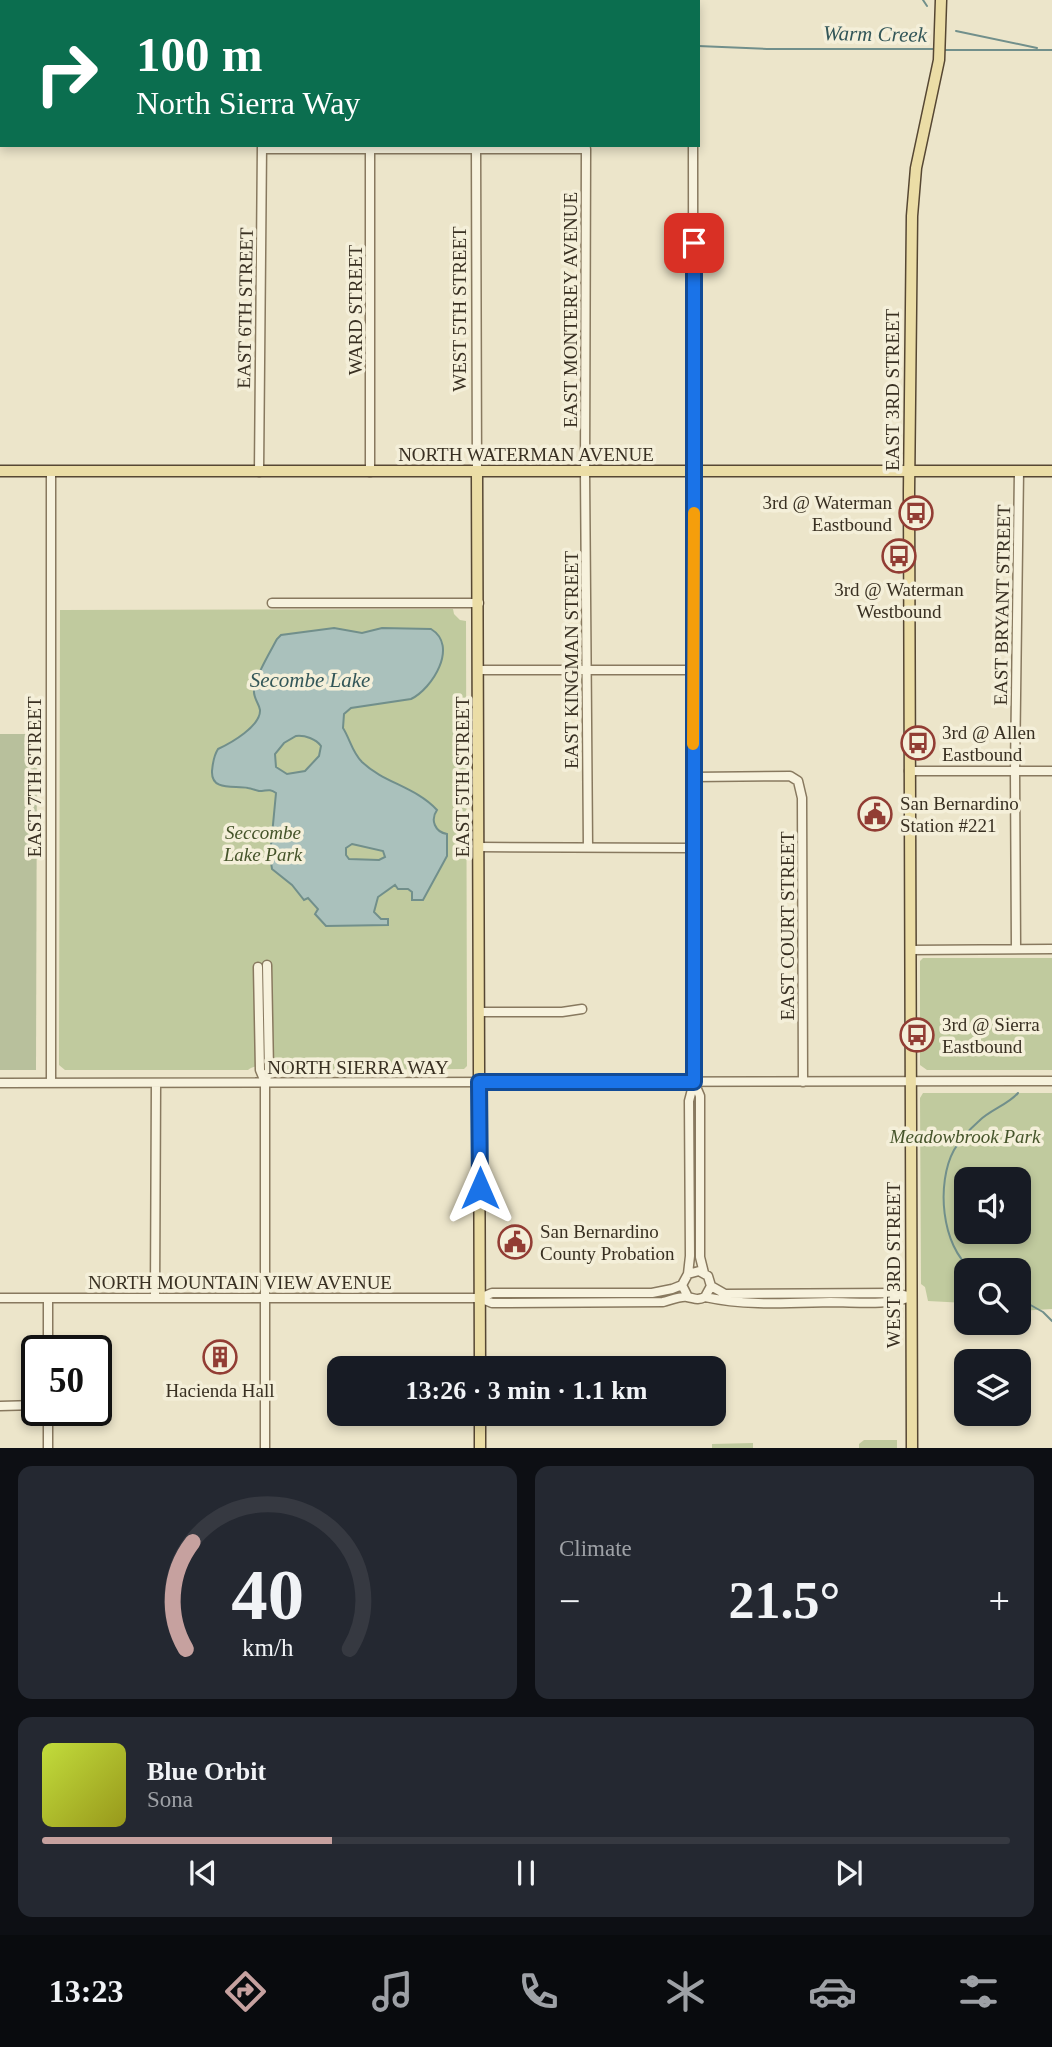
<!DOCTYPE html>
<html lang="en">
<head>
<meta charset="utf-8">
<style>
  body { margin:0; font-family:Georgia,serif; background:#242831; color:#f1f3f6; height:100vh; display:flex; flex-direction:column; font-size:26px; white-space:nowrap }
  * { box-sizing:border-box; margin:0 }
  p { font-size:23px; color:#9ea1a6 }
  .icon { flex:none; width:38px; height:38px; fill:none; stroke:currentColor; stroke-width:2; stroke-linecap:round; stroke-linejoin:round }
  .map { position:relative; height:1448px; overflow:hidden }
  .panel { display:flex; flex-direction:column; gap:18px; padding:18px; background:#0d0f14; flex:1 }
  .panel>* { flex:none }
  .guide { position:absolute; left:0px; top:0px; width:700px; height:147px; box-shadow:0 4px 10px #0003; background:#0b6e4f; color:#fff; overflow:hidden }
  .tools { position:absolute; left:954px; top:1167px; display:grid; gap:14px }
  .tools a { display:grid; place-items:center; width:77px; height:77px; border-radius:14px; background:#171b24; box-shadow:0 4px 10px #0003; font-size:35px }
  .speed { position:absolute; left:21px; top:1335px; display:flex; gap:14px; font-size:35px; font-weight:700; text-align:center }
  .speed>* { display:grid; place-content:center; width:91px; height:91px; border-radius:50%; background:#171b24; box-shadow:0 4px 10px #0003; line-height:1 }
  .speed .limit { border:4px solid #111; border-radius:10px; background:#fff; color:#111 }
  .pin { position:absolute; display:grid; place-items:center; width:60px; height:60px; color:#fff; margin:-30px; border-radius:14px; box-shadow:0 4px 10px #0006 }
  .me { position:absolute; width:77px; margin:-38px; rotate:0deg; stroke-linejoin:round; filter:drop-shadow(0 0 5px #0008) }
  .turn { display:flex; align-items:center; gap:24px; height:147px; padding:0 21px; font-size:32px }
  .turn .icon { width:91px; height:91px; stroke-width:2.5 }
  .turn b { display:block; font-size:49px; line-height:60px }
  .big { font-size:52px; font-weight:600; line-height:1.1 }
  .panel .widget { flex:1; display:flex; flex-direction:column; justify-content:center; gap:10px; min-width:0; padding:0 24px; border-radius:14px; background:#242831 }
  .panel .dial { align-items:center; gap:0 }
  .dial svg { height:182px; overflow:visible; fill:none; stroke:#363941; stroke-width:7; stroke-linecap:round; text-anchor:middle }
  .dial text { fill:#f1f3f6; stroke:none }
  .song { display:flex; align-items:center; gap:21px }
  .cover { width:84px; height:84px; border-radius:10px; background:linear-gradient(135deg,hsl(70 70% 55%),hsl(60 70% 35%)) }
  .played { height:7px; border-radius:4px; background:linear-gradient(90deg,#c6a19f 30%,#363941 30%) }
  .keys { display:flex; justify-content:space-around; direction:ltr }
  .heat { display:flex; justify-content:space-between; align-items:center; font-size:38px; direction:ltr }
  .panel .tiles { flex:1; display:grid; gap:18px; grid-template-columns:1fr 1fr }
  .widget:last-child { grid-column:span 2 }
  .trip { position:absolute; left:327px; top:1356px; width:399px; height:70px; border-radius:14px; background:#171b24; box-shadow:0 4px 10px #0003; font-weight:600; line-height:70px; text-align:center }
  .tab-bar { display:flex; height:112px; justify-content:space-around; align-items:center; background:#090b0e; color:#9ea1a6 }
  .tab-bar .icon { width:49px; height:49px }
  .tab-bar .on { color:#c6a19f }
  .tab-bar b { font-size:32px; color:#f1f3f6 }
  .map>svg:first-child { display:block }
  .green { fill:#c0ca9e; fill-rule:evenodd }
  .cemetery { fill:#b8c09c }
  .water { fill:#aac1bc; stroke:#718f8b; stroke-width:2; fill-rule:evenodd }
  .lines { fill:none; stroke-linecap:round; stroke-linejoin:round }
  .stream { stroke:#718f8b; stroke-width:2 }
  .minor-casing { stroke:#88795f; stroke-width:11 }
  .major-casing { stroke:#564733; stroke-width:13 }
  .minor { stroke:#f7f2dd; stroke-width:8 }
  .major { stroke:#ebdda6; stroke-width:10 }
  .route-casing { stroke:#114b97; stroke-width:18 }
  .route { stroke:#1a73e8; stroke-width:12 }
  .slow { stroke:#f59e0b; stroke-width:12 }
  .labels { text-anchor:middle; dominant-baseline:central; stroke-width:7; stroke-linejoin:round; paint-order:stroke }
  .street-label { font-size:19px; fill:#393022; stroke:#f4efd9 }
  .poi-label { font-size:19px; fill:#393022; stroke:#f4efd9; text-anchor:start }
  .park-label { font-size:19px; font-style:italic; fill:#45542a; stroke:#f4efd9 }
  .water-label { font-size:21px; font-style:italic; fill:#325658; stroke:#f4efd9 }
</style>
</head>
<body>
<div class="map">
<svg width="1052" height="1449" viewBox="0 0 1052 1449">
  <rect width="100%" height="100%" fill="#ece5ca"/>
  <!-- green -->
  <path class="green" d="M 453,609 L 454,614 L 460,620 L 466,621 L 467,1066 L 464,1069 L 280,1070 C 273,1064 255,1064 248,1070 L 65,1070 L 59,1065 L 60,610 Z
    M 923,958 L 1052,958 L 1052,1070 L 927,1070 L 920,1065 L 920,961 Z
    M 923,1093 L 1052,1093 L 1052,1309 L 1019,1311 L 1018,1270 L 966,1270 L 966,1303 L 928,1301 L 925,1287 L 921,1284 L 920,1098 ZM 966,1180 L 1018,1180 L 1018,1232 L 966,1232 Z
    M 864,1440 L 897,1440 L 897,1448 L 859,1448 L 859,1444 Z
    M 753,1443 L 753,1448 L 712,1448 L 712,1444 Z"/>
  <!-- cemetery -->
  <path class="cemetery" d="M 0,734 L 37,734 L 36,1070 L 0,1070 Z"/>
  <!-- water -->
  <path class="water" d="M 334,628 L 362,633 L 382,628 L 431,629 C 459,646 432,689 411,699 L 351,708 L 344,714 L 343,728 C 350,739 352,752 362,762 C 384,783 416,787 437,810 C 430,820 435,832 447,834 L 447,856 L 423,900 L 412,900 L 412,892 L 408,889 L 398,889 L 395,885 L 378,897 L 374,912 L 381,919 L 388,919 L 388,925 L 326,926 L 315,914 L 318,909 L 308,898 L 304,900 L 292,885 L 272,869 L 270,856 L 276,793 C 269,788 267,791 259,791 C 259,791 249,788 248,788 C 235,785 211,792 212,771 C 213,763 213,757 218,749 C 231,743 261,726 260,710 C 259,703 253,698 254,690 C 257,673 269,654 277,639 L 281,635 ZM 296,736 C 305,735 316,739 321,746 L 319,756 L 305,771 L 287,774 L 276,767 L 275,754 L 284,743 ZM 352,844 L 383,851 L 385,857 L 379,860 L 349,859 L 346,855 L 346,848 Z"/>
  <g class="lines">
    <!-- stream -->
    <path class="stream" d="M 453,0 L 458,2
      M 923,0 L 927,6
      M 956,31 L 1037,48
      M 698,46 L 767,49 L 935,49
      M 944,50 L 1052,50
      M 972,1270 C 941,1246 936,1183 954,1150 C 960,1140 970,1129 979,1121 C 990,1110 1009,1104 1018,1093
      M 1018,1298 L 1043,1312 L 1052,1321"/>
    <defs>
      <path id="minor" d="M 478,0 L 478,2
        M 694,0 L 694,2
        M 262,2 L 262,0
        M 476,145 L 477,472
        M 262,149 L 586,149 L 585,472 L 588,847
        M 259,472 L 262,145
        M 370,472 L 370,149
        M 272,603 L 479,603
        M 479,670 L 693,670
        M 909,771 L 1052,771
        M 693,777 L 790,776 L 798,781 L 802,798 L 803,1082
        M 479,847 L 693,848
        M 1016,949 L 1015,771 L 1019,471
        M 910,950 L 1052,949
        M 258,967 L 260,1070 L 265,1082
        M 480,1012 L 562,1012 L 582,1009
        M 694,1082 L 700,1096 L 700,1257 L 704,1273
        M 0,1083 L 1052,1081
        M 51,1083 L 51,471
        M 711,1286 L 725,1294 L 895,1293 L 911,1297
        M 688,1297 L 682,1285 L 688,1274 L 690,1256 L 689,1101 L 694,1082 L 693,145
        M 705,1297 C 746,1306 788,1303 830,1302 C 857,1302 885,1306 911,1297
        M 0,1298 L 480,1298 L 492,1293 L 652,1293 L 672,1289 L 682,1285
        M 48,1298 L 48,1351
        M 155,1298 L 156,1083
        M 480,1298 L 492,1303 L 663,1302 C 671,1300 680,1296 687,1297 C 695,1298 696,1301 705,1297 L 711,1286 L 708,1276 L 699,1271 L 688,1274
        M 0,1406 L 37,1405
        M 48,1410 L 48,1449
        M 265,1449 L 265,1082 L 269,1070 L 267,965"/>
      <path id="major" d="M 0,471 L 1052,471
        M 477,472 L 480,1368
        M 480,1449 L 480,1414
        M 912,1449 L 909,492 L 912,216 L 916,168 L 939,60 L 941,0"/>
    </defs>
    <!-- minor casing -->
    <use href="#minor" class="minor-casing"/>
    <!-- major casing -->
    <use href="#major" class="major-casing"/>
    <!-- minor -->
    <use href="#minor" class="minor"/>
    <!-- major -->
    <use href="#major" class="major"/>
  </g>
  <g class="lines">
    <defs>
      <path id="route" d="M 480,1188 L 479,1082 L 694,1082 L 694,243"/>
    </defs>
    <!-- route casing -->
    <use href="#route" class="route-casing"/>
    <!-- route -->
    <use href="#route" class="route"/>
    <!-- slow -->
    <path class="slow" d="M 693,744 L 694,513"/>
  </g>
  <!-- icons -->
  <defs>
    <symbol id="bus-ring" viewBox="-11 -11 22 22"><circle r="9.5" fill="#f4efd9" stroke="#923d34" stroke-width="1.5"/><path d="M-5-6H5V4H4V6H2V4H-2V6H-4V4H-5ZM-3.5-4V0h7V-4ZM-3.5 1.2v1.5H-2V1.2ZM2 1.2v1.5H3.5V1.2Z" fill="#923d34"/></symbol>
    <symbol id="civic-ring" viewBox="-11 -11 22 22"><circle r="9.5" fill="#f4efd9" stroke="#923d34" stroke-width="1.5"/><path d="M-.6-6.5H3V-4.5H.6V-3L4-1V1h2V6H-6V1h2V-1L-.6-3ZM-1.2 2.5V6h2.4V2.5Z" fill="#923d34"/></symbol>
    <symbol id="building-ring" viewBox="-11 -11 22 22"><circle r="9.5" fill="#f4efd9" stroke="#923d34" stroke-width="1.5"/><path d="M-4-6H4V6H1V3H-1V6H-4ZM-2.5-4.3h1.7v1.8h-1.7ZM.8-4.3h1.7v1.8H.8ZM-2.5-1h1.7V.8h-1.7ZM.8-1h1.7V.8H.8Z" fill="#923d34"/></symbol>
  </defs>
  <g fill-rule="evenodd">
    <use href="#bus-ring" x="897" y="494" width="38" height="38"/>
    <use href="#bus-ring" x="880" y="537" width="38" height="38"/>
    <use href="#bus-ring" x="899" y="724" width="38" height="38"/>
    <use href="#civic-ring" x="856" y="795" width="38" height="38"/>
    <use href="#bus-ring" x="898" y="1016" width="38" height="38"/>
    <use href="#civic-ring" x="496" y="1223" width="38" height="38"/>
    <use href="#building-ring" x="201" y="1338" width="38" height="38"/>
  </g>
  <g class="labels">
    <!-- street labels -->
    <g class="street-label">
      <text transform="translate(245 308) rotate(-89)">EAST 6TH STREET</text>
      <text transform="translate(459 309) rotate(-90)">WEST 5TH STREET</text>
      <text transform="translate(355 310) rotate(-90)">WARD STREET</text>
      <text transform="translate(570 310) rotate(-90)">EAST MONTEREY AVENUE</text>
      <text transform="translate(892 390) rotate(-90)">EAST 3RD STREET</text>
      <text x="526" y="454">NORTH WATERMAN AVENUE</text>
      <text transform="translate(1002 605) rotate(-89)">EAST BRYANT STREET</text>
      <text transform="translate(571 660) rotate(-90)">EAST KINGMAN STREET</text>
      <text transform="translate(34 777) rotate(-90)">EAST 7TH STREET</text>
      <text transform="translate(462 777) rotate(-90)">EAST 5TH STREET</text>
      <text transform="translate(787 926) rotate(-90)">EAST COURT STREET</text>
      <text x="358" y="1067">NORTH SIERRA WAY</text>
      <text transform="translate(893 1265) rotate(-90)">WEST 3RD STREET</text>
      <text x="240" y="1282">NORTH MOUNTAIN VIEW AVENUE</text>
    </g>
    <!-- poi labels -->
    <g class="poi-label">
      <text x="892" y="502" text-anchor="end">3rd @ Waterman<tspan x="892" dy="22">Eastbound</tspan></text>
      <text x="899" y="589" text-anchor="middle">3rd @ Waterman<tspan x="899" dy="22">Westbound</tspan></text>
      <text x="942" y="732">3rd @ Allen<tspan x="942" dy="22">Eastbound</tspan></text>
      <text x="900" y="803">San Bernardino<tspan x="900" dy="22">Station #221</tspan></text>
      <text x="942" y="1024">3rd @ Sierra<tspan x="942" dy="22">Eastbound</tspan></text>
      <text x="540" y="1231">San Bernardino<tspan x="540" dy="22">County Probation</tspan></text>
      <text x="220" y="1390" text-anchor="middle">Hacienda Hall</text>
    </g>
    <!-- park labels -->
    <g class="park-label">
      <text x="263" y="832">Seccombe<tspan x="263" dy="22">Lake Park</tspan></text>
      <text x="965" y="1136">Meadowbrook Park</text>
    </g>
    <!-- water labels -->
    <g class="water-label">
      <text transform="translate(875 34) rotate(1)">Warm Creek</text>
      <text x="310" y="680">Secombe Lake</text>
    </g>
  </g>
</svg>
<div class="tools">
<a><svg class="icon" aria-label="sound" viewBox="0 0 24 24"><path d="M4 9h4l5-4v14l-5-4H4zM17 9q2 3 0 6"/></svg></a>
<a><svg class="icon" aria-label="search" viewBox="0 0 24 24"><circle cx="10" cy="10" r="6"/><path d="M15 15l6 6"/></svg></a>
<a><svg class="icon" aria-label="layers" viewBox="0 0 24 24"><path d="M12 4l9 5-9 5-9-5zM3 14l9 5 9-5"/></svg></a>
</div>
<div class="speed"><div class="limit">50</div></div>
<div class="pin" style="left:694px;top:243px;background:#d93025"><svg class="icon" aria-label="arrive" viewBox="0 0 24 24"><path d="M6 21V4h12l-3 4 3 4H6"/></svg></div>
<svg class="me" style="left:480px;top:1188px" viewBox="-20 -20 40 40"><path d="M0-17L14 15 0 8-14 15z" fill="#1a73e8" stroke="#fff" stroke-width="4"/></svg>
<div class="trip">13:26 · 3 min · 1.1 km</div>
<div class="guide">
<div class="turn"><svg class="icon" aria-label="right" viewBox="0 0 24 24"><path d="M7 20v-9h11M14 6l5 5-5 5"/></svg><div><b>100 m</b>North Sierra Way</div></div>
</div>
</div>
<section class="panel">
<div class="tiles">
<div class="widget dial"><svg viewBox="0 0 100 80">
<path d="M14 69A42 42 0 1 1 86 69"/>
<path d="M14 69A42 42 0 0 1 17 22" stroke="#c6a19f"/>
<text x="50" y="56" font-size="32" font-weight="700">40</text>
<text x="50" y="72" font-size="11">km/h</text>
</svg></div>
<div class="widget"><p>Climate</p>
<div class="heat"><a>−</a><b class="big">21.5°</b><a>+</a></div>
</div>
<div class="widget">
<div class="song"><i class="cover"></i><div><b>Blue Orbit</b><p>Sona</p></div></div>
<div class="played"></div>
<div class="keys"><svg class="icon" aria-label="previous" viewBox="0 0 24 24"><path d="M18 5L8 12l10 7zM5 5v14"/></svg><svg class="icon" aria-label="pause" viewBox="0 0 24 24"><path d="M8 5v14M16 5v14"/></svg><svg class="icon" aria-label="next" viewBox="0 0 24 24"><path d="M6 5l10 7-10 7zM19 5v14"/></svg></div>
</div>
</div>
</section>
<nav class="tab-bar">
<b>13:23</b>
<svg class="icon on" aria-label="directions" viewBox="0 0 24 24"><path d="M12 3l9 9-9 9-9-9zM9 14v-3h6M13 9l2 2-2 2"/></svg>
<svg class="icon" aria-label="music" viewBox="0 0 24 24"><path d="M9 18V5l10-2v13"/><circle cx="6" cy="18" r="3"/><circle cx="16" cy="16" r="3"/></svg>
<svg class="icon" aria-label="phone" viewBox="0 0 24 24"><path d="M5 4h4l2 5-3 2q2 4 5 5l2-3 5 2v4C11 20 4 13 5 4z"/></svg>
<svg class="icon" aria-label="climate" viewBox="0 0 24 24"><path d="M12 3v18M4 7l16 10M4 17L20 7"/></svg>
<svg class="icon" aria-label="car" viewBox="0 0 24 24"><path d="M5 17H2v-5l4-1 3-4h7l3 4 3 1v5h-3M9 17h6M6 11h13"/><circle cx="7" cy="17" r="2"/><circle cx="17" cy="17" r="2"/></svg>
<svg class="icon" aria-label="filters" viewBox="0 0 24 24"><path d="M4 7h16M4 17h16"/><circle cx="9" cy="7" r="2"/><circle cx="15" cy="17" r="2"/></svg>
</nav>
</body>
</html>
